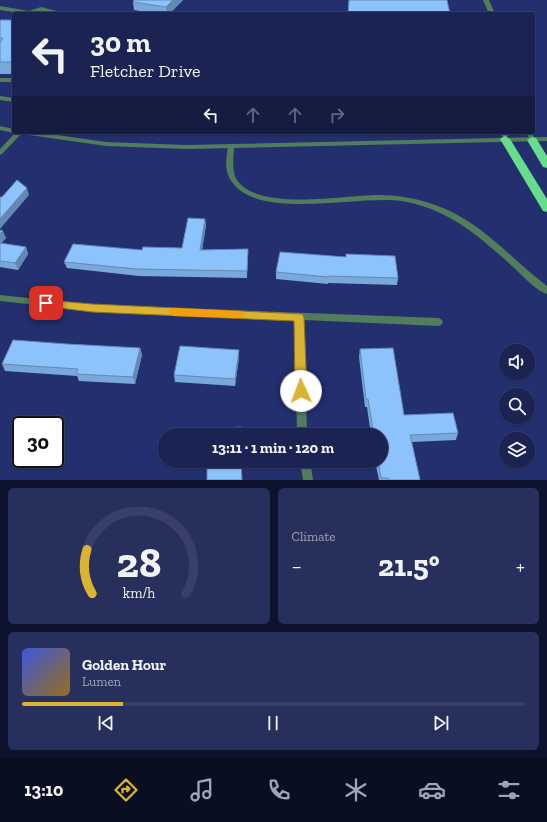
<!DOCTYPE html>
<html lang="en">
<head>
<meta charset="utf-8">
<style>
  body { margin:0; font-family:"Zilla Slab",serif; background:#272f5c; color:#f1f3f6; height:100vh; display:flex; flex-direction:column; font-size:15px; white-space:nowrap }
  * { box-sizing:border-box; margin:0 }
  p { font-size:13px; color:#9fa4b8 }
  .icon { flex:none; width:22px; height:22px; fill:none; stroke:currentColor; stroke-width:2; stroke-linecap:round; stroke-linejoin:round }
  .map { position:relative; height:480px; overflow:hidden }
  .details { display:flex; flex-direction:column; gap:8px; padding:8px; background:#0e132d; flex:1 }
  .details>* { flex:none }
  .top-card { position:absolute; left:12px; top:12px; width:523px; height:122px; border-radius:4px; box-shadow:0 1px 3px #0004,0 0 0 1px #384069; background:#1a2352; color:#f1f3f6; overflow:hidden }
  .buttons { position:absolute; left:499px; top:344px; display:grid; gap:8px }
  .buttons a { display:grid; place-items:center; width:36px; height:36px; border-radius:50%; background:#1a2352; box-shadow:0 1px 3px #0004,0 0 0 1px #384069; font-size:20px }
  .speed { position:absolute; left:12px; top:416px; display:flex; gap:8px; font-size:20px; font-weight:700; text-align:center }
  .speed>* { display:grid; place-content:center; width:52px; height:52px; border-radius:50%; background:#1a2352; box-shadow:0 1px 3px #0004,0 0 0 1px #384069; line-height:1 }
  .speed .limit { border:2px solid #111; border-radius:6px; background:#fff; color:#111 }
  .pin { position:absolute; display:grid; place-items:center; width:34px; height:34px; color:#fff; margin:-17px; border-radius:8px; box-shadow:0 2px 6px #0006 }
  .me { position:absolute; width:44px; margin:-22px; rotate:358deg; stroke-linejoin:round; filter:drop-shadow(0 0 3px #0008) }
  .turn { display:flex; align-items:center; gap:14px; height:84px; padding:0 12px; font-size:18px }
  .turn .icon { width:52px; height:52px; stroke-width:2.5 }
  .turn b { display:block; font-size:28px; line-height:34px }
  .lanes { display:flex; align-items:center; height:38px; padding:0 12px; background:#0003; justify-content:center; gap:20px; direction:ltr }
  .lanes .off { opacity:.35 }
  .big { font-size:30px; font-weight:800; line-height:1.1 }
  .details .tile { flex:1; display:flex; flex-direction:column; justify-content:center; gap:6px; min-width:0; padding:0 14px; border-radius:6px; background:#272f5c }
  .details .dial { align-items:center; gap:0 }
  .dial svg { height:104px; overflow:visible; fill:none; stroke:#384069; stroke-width:7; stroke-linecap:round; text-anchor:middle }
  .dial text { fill:#f1f3f6; stroke:none }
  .song { display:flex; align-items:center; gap:12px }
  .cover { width:48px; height:48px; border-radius:6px; background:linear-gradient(135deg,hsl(230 70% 55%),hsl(40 70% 35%)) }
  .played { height:4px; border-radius:2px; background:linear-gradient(90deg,#dab333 20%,#384069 20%) }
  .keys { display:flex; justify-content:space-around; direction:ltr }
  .heat { display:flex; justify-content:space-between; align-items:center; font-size:22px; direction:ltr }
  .details .tiles { flex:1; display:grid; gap:8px; grid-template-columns:1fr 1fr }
  .tile:last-child { grid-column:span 2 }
  .trip { position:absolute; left:158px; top:428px; width:230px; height:40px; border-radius:20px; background:#1a2352; box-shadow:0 1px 3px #0004,0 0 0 1px #384069; font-weight:800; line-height:40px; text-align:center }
  .dock { display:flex; height:64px; justify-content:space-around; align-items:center; background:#0a0e21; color:#9fa4b8 }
  .dock .icon { width:28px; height:28px }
  .dock .selected { color:#dab333 }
  .dock b { font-size:18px; color:#f1f3f6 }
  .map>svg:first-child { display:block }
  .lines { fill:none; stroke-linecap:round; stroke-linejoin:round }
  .service { fill:#517d5b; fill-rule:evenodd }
  .minor { fill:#517d5b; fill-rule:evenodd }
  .tertiary { fill:#517d5b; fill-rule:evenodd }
  .motorway { fill:#66dd8a; fill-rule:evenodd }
  .wall { fill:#79a8da }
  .shaded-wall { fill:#6388b1 }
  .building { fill:#8dc3fd; stroke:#6388b1 }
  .route { fill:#dab333; stroke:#8e7421 }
  .slow { fill:#f59e0b }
</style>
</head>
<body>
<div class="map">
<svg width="547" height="480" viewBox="0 0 547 480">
  <rect width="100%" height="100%" fill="#232f6e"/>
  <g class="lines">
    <!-- service -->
    <path class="service" d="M 0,6 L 29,11 L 41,7 L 68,14 L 57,14 L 41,11 L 31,14 L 26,14 L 0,10 Z
      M 0,78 L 14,78 L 14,82 L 0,82 Z
      M 0,96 L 14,98 L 14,102 L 0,100 Z"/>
    <!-- minor -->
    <path class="minor" d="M 483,0 L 489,0 L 495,14 L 489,14 Z
      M 16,132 L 23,132 L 2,154 L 0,155 L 0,149 Z
      M 501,132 L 507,132 L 508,139 L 507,140 L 503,140 Z
      M 526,132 L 532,132 L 535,140 L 534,141 L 530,141 Z
      M 231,145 L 234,147 C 234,157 231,171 237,180 C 259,212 344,195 378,195 C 397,195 416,198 435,205 C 480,220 510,258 547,286 L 547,294 C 536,291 521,274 512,266 C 479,236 447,208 401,201 C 359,195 259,221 232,182 C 224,172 226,159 228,147 Z
      M 0,295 L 93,305 L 439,318 L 442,320 L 443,322 L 442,324 L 439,326 L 304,320 L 307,435 L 297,435 L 295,320 L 93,311 L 0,301 Z
      M 300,461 L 310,461 L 313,480 L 303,480 Z"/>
    <!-- tertiary -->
    <path class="tertiary" d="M 0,126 L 14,129 L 14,132 L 17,132 L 14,133 L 0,130 Z
      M 19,132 L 36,132 L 106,142 L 187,145 L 547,137 L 547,141 L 187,149 L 106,146 L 22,134 Z"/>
    <!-- motorway -->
    <path class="motorway" d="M 505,136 L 510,139 L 547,199 L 547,212 L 543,211 L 500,139 Z
      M 532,137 L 536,138 L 547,156 L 547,168 L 543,167 L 527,140 Z"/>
  </g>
  <!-- wall -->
  <path class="wall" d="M 183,0 L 169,14 L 156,14 L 134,10 L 133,2 Z
    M 0,20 L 14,20 L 14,74 L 0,74 Z
    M 205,219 L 206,225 L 202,250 L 248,249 L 247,278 L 139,276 L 67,268 L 64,262 L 142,250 L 182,248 Z
    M 0,230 L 6,238 L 1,243 L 26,247 L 28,254 L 18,270 L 0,267 Z
    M 346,254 L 398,278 L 397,285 L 328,283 L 328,284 L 276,279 L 276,272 L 346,257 Z
    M 67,344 L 140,348 L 142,355 L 135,384 L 79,381 L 77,376 L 5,371 L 2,364 Z
    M 360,349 L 404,415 L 458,433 L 456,440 L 412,442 L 420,480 L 379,480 L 375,461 L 381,461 L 381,435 L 371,435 L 367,407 L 365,407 L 359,357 Z
    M 239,357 L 235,386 L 175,382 L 174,375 Z"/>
  <!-- shaded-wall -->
  <path class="shaded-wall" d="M 173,0 L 183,0 L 169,14 L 167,14 L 166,7 Z
    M 27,188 L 29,195 L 0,229 L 0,219 Z
    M 205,219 L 206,225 L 201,256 L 200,250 Z
    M 3,231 L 6,238 L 0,245 L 0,234 Z
    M 26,247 L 28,254 L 18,270 L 15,263 Z
    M 140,348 L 142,355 L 135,384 L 133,377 Z
    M 239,350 L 239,357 L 235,386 L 235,379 Z"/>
  <!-- building -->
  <path class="building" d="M 134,0 L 173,0 L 166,7 L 133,2 Z
    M 349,0 L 447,0 L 450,14 L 348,14 Z
    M 0,20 L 14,20 L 14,62 L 0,62 L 0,43 L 3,38 L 0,38 Z
    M 17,180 L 27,188 L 0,219 L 0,197 L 2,197 Z
    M 188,218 L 205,219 L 200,250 L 248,249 L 247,271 L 137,269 L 64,262 L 73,244 L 142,250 L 143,247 L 182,248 Z
    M 0,230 L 3,231 L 0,234 Z
    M 0,243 L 26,247 L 15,263 L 0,261 Z
    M 280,252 L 346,257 L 346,254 L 395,256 L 398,278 L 328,276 L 328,277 L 276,272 Z
    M 13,340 L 67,344 L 140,348 L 133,377 L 76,374 L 78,369 L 2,364 Z
    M 180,346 L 239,350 L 235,379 L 174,375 Z
    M 393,348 L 404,415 L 453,413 L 458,433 L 410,435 L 420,480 L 389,480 L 388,478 L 381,478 L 378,461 L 381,461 L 381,435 L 374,435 L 368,399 L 366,399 L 360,349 Z
    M 241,427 L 241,435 L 208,435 L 208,429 Z
    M 207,461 L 241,461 L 242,480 L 207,480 Z"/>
  <!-- route -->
  <path class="route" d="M 46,300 L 92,304 L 302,314 L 304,317 L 307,391 L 305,394 L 301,396 L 297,394 L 295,391 L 294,321 L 92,312 L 43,306 L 41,303 L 43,301 Z"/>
  <!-- slow -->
  <path class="slow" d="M 174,308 L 239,311 L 243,312 L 244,315 L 243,317 L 239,318 L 174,316 L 170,315 L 169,312 L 170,309 Z"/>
</svg>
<div class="buttons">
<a><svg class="icon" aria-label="sound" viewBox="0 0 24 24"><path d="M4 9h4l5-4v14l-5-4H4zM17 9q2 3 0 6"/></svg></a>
<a><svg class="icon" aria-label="search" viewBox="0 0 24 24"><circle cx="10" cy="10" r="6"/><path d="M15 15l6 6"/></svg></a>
<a><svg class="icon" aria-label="layers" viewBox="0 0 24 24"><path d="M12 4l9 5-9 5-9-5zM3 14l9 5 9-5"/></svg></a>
</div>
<div class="speed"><div class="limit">30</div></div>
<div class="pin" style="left:46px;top:303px;background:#d93025"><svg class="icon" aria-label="arrive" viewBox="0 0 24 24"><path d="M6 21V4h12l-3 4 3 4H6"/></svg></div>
<svg class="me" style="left:301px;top:391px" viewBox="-20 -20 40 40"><circle r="19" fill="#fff"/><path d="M0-13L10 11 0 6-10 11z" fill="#dab333"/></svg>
<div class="trip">13:11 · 1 min · 120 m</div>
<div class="top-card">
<div class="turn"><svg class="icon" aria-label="left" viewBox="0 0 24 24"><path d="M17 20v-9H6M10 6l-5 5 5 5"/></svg><div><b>30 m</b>Fletcher Drive</div></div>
<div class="lanes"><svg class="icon" aria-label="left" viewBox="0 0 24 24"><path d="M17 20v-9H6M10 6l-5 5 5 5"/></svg><svg class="icon off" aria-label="ahead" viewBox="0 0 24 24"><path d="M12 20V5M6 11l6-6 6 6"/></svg><svg class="icon off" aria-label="ahead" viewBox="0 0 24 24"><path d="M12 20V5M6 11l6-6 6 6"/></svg><svg class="icon off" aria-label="right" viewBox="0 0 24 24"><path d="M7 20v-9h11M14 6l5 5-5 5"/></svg></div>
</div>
</div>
<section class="details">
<div class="tiles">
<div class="tile dial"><svg viewBox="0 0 100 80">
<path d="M14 69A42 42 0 1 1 86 69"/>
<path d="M14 69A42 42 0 0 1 10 35" stroke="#dab333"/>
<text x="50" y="56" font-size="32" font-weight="700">28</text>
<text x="50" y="72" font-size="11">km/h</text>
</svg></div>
<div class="tile"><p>Climate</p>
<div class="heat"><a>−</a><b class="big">21.5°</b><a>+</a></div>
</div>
<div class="tile">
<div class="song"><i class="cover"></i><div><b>Golden Hour</b><p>Lumen</p></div></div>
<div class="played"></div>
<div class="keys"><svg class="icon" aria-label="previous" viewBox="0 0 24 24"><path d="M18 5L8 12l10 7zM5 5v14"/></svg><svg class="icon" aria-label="pause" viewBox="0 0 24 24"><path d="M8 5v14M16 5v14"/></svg><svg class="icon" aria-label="next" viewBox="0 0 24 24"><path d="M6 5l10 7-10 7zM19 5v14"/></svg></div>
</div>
</div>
</section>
<nav class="dock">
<b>13:10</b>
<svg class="icon selected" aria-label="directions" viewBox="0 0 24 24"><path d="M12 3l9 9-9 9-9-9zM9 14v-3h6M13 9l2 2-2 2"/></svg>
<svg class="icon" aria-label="music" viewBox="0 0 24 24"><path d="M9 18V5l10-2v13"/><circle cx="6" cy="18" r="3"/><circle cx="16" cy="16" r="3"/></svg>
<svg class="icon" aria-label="phone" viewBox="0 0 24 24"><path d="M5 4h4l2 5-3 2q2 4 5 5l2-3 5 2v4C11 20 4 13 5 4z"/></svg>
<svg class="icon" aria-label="climate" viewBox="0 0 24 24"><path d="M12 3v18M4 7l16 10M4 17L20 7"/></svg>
<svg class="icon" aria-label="car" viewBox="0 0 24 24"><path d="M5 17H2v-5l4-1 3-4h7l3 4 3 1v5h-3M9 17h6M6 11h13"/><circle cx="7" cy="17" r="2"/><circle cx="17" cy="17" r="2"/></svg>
<svg class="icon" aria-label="filters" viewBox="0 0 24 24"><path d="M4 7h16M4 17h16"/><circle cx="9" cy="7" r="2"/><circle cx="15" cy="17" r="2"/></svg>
</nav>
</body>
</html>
